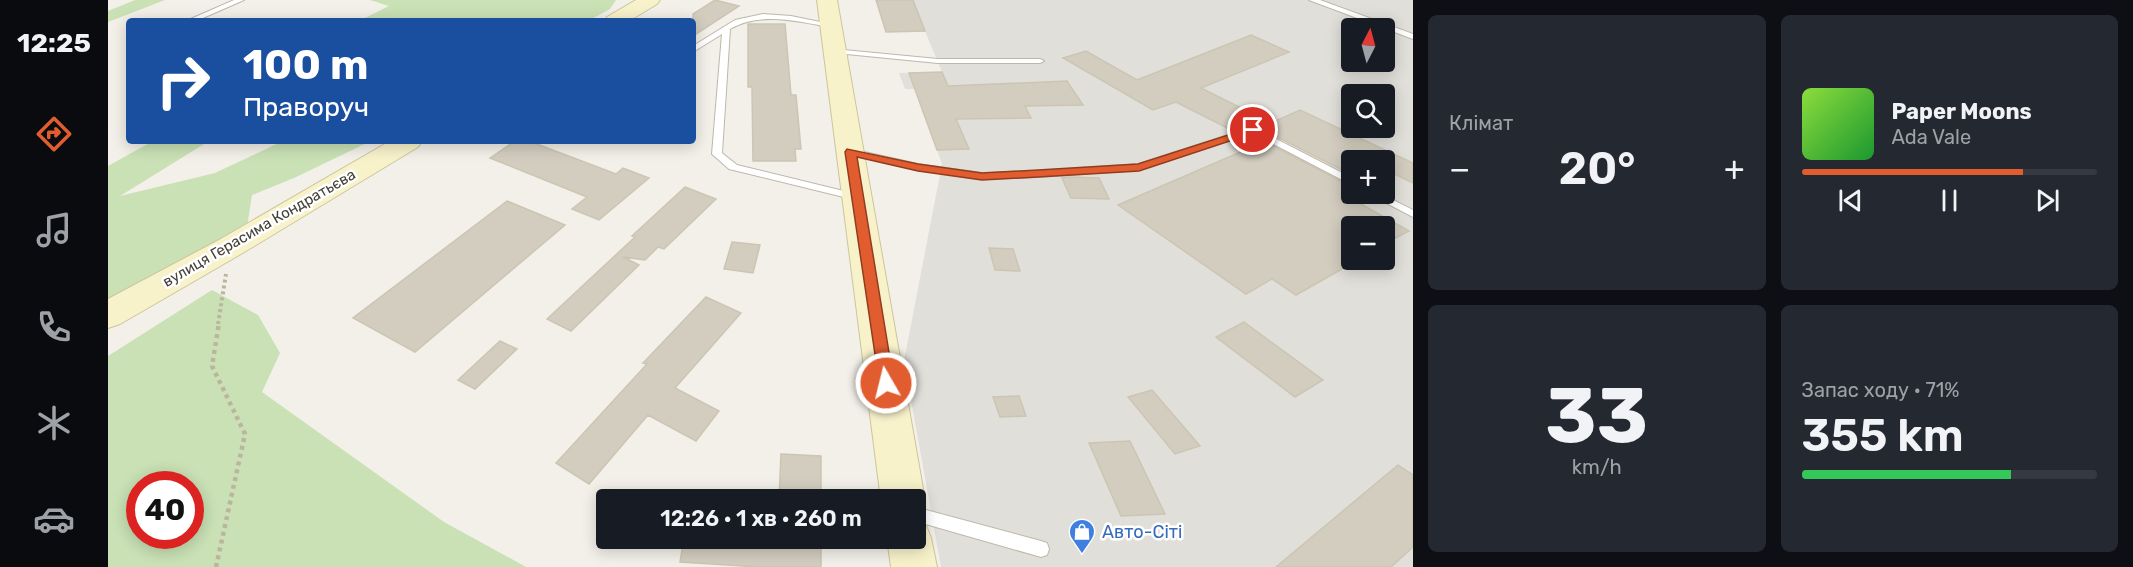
<!DOCTYPE html>
<html lang="uk">
<head>
<meta charset="utf-8">
<style>
  body { margin:0; font-family:Rubik,sans-serif; background:#242831; color:#f1f3f6; height:100vh; display:flex; flex-direction:column; font-size:22px; white-space:nowrap }
  * { box-sizing:border-box; margin:0 }
  p { font-size:20px; color:#9ea1a6 }
  .icon { flex:none; width:33px; height:33px; fill:none; stroke:currentColor; stroke-width:2; stroke-linecap:round; stroke-linejoin:round }
  .map { position:relative; flex:1; overflow:hidden }
  .panel { display:flex; flex-direction:column; gap:15px; padding:15px; background:#0d0f14; width:720px }
  .panel>* { flex:none }
  .top-card { position:absolute; left:18px; top:18px; width:570px; height:126px; border-radius:6px; box-shadow:0 3px 15px #0003; background:#1a4fa0; color:#fff; overflow:hidden }
  .needle { width:39px; rotate:6deg }
  .tools { position:absolute; left:1233px; top:18px; display:grid; gap:12px }
  .tools a { display:grid; place-items:center; width:54px; height:54px; border-radius:6px; background:#171b24; box-shadow:0 3px 15px #0003; font-size:30px }
  .speed { position:absolute; left:18px; top:471px; display:flex; gap:12px; font-size:30px; font-weight:700; text-align:center }
  .speed>* { display:grid; place-content:center; width:78px; height:78px; border-radius:50%; background:#171b24; box-shadow:0 3px 15px #0003; line-height:1 }
  .speed .limit { border:9px solid #d22; background:#fff; color:#111 }
  .pin { position:absolute; display:grid; place-items:center; width:51px; height:51px; color:#fff; margin:-26px; border:3px solid #fff; border-radius:50%; box-shadow:0 2px 6px #0007 }
  .me { position:absolute; width:66px; margin:-33px; rotate:352deg; stroke-linejoin:round; filter:drop-shadow(0 0 4px #0008) }
  .turn { display:flex; align-items:center; gap:21px; height:126px; padding:0 18px; font-size:27px }
  .turn .icon { width:78px; height:78px; stroke-width:2.5 }
  .turn b { display:block; font-size:42px; line-height:51px }
  .big { font-size:45px; font-weight:600; line-height:1.1 }
  .panel .tile { flex:1; display:flex; flex-direction:column; justify-content:center; gap:9px; min-width:0; padding:0 21px; border-radius:9px; background:#242831 }
  .panel .dial { align-items:center; gap:0 }
  .dial b { font-size:78px; line-height:1 }
  .song { display:flex; align-items:center; gap:18px }
  .cover { width:72px; height:72px; border-radius:9px; background:linear-gradient(135deg,hsl(90 70% 55%),hsl(130 70% 35%)) }
  .played { height:6px; border-radius:3px; background:linear-gradient(90deg,#e15d30 75%,#363941 75%) }
  .keys { display:flex; justify-content:space-around; direction:ltr }
  .heat { display:flex; justify-content:space-between; align-items:center; font-size:33px; direction:ltr }
  .charge { height:9px; border-radius:4px; background:linear-gradient(90deg,#34c759 71%,#363941 0) }
  .panel .tiles { flex:1; display:grid; gap:15px; grid-template-columns:repeat(2,1fr) }
  .trip { position:absolute; left:488px; top:489px; width:330px; height:60px; border-radius:6px; background:#171b24; box-shadow:0 3px 15px #0003; font-weight:600; line-height:60px; text-align:center }
  main { display:flex; flex:1; min-height:0 }
  .tabs { display:flex; flex-direction:column; width:108px; justify-content:space-around; align-items:center; background:#090b0e; color:#9ea1a6 }
  .tabs .icon { width:42px; height:42px }
  .tabs .active { color:#e15d30 }
  .tabs b { font-size:27px; color:#f1f3f6 }
  .map>svg:first-child { display:block }
  .industrial { fill:#e1dfd9; fill-rule:evenodd }
  .green { fill:#c9e1b5; fill-rule:evenodd }
  .building { fill:#d2cdbf; stroke:#ccc5b3; stroke-width:1.5 }
  .lines { fill:none; stroke-linecap:round; stroke-linejoin:round }
  .lane-casing { stroke:#bcb8ab; stroke-width:2 }
  .secondary-casing { stroke:#ccc59c; stroke-width:2 }
  .path-far1 { stroke:#bcb59e; stroke-width:4; stroke-dasharray:3 3; stroke-linecap:butt }
  .path { stroke:#bcb59e; stroke-width:4.5; stroke-dasharray:4 4; stroke-linecap:butt }
  .lane { fill:#fff; fill-rule:evenodd }
  .secondary { fill:#f8f2cb; fill-rule:evenodd }
  .route { fill:#e15d30; stroke:#923c1f; stroke-width:1.5 }
  .labels { text-anchor:middle; dominant-baseline:central; stroke-width:5; stroke-linejoin:round; paint-order:stroke }
  .street-label { font-size:15px; fill:#444137; stroke:#fff }
  .near-shop-label { font-size:18px; fill:#366cbe; stroke:#fff; text-anchor:start }
</style>
</head>
<body>
<main>
<nav class="tabs">
<b>12:25</b>
<svg class="icon active" aria-label="directions" viewBox="0 0 24 24"><path d="M12 3l9 9-9 9-9-9zM9 14v-3h6M13 9l2 2-2 2"/></svg>
<svg class="icon" aria-label="music" viewBox="0 0 24 24"><path d="M9 18V5l10-2v13"/><circle cx="6" cy="18" r="3"/><circle cx="16" cy="16" r="3"/></svg>
<svg class="icon" aria-label="phone" viewBox="0 0 24 24"><path d="M5 4h4l2 5-3 2q2 4 5 5l2-3 5 2v4C11 20 4 13 5 4z"/></svg>
<svg class="icon" aria-label="climate" viewBox="0 0 24 24"><path d="M12 3v18M4 7l16 10M4 17L20 7"/></svg>
<svg class="icon" aria-label="car" viewBox="0 0 24 24"><path d="M5 17H2v-5l4-1 3-4h7l3 4 3 1v5h-3M9 17h6M6 11h13"/><circle cx="7" cy="17" r="2"/><circle cx="17" cy="17" r="2"/></svg>
</nav>
<div class="map">
<svg width="1305" height="567" viewBox="0 0 1305 567">
  <rect width="100%" height="100%" fill="#f2f0e8"/>
  <!-- industrial -->
  <path class="industrial" d="M 768,0 L 1305,0 L 1305,567 L 833,567 L 796,361 L 834,164 L 807,89 L 797,89 L 791,73 L 834,72 L 817,31 L 778,32 ZM 1244,28 L 1276,28 L 1276,62 L 1244,62 ZM 1244,94 L 1276,94 L 1276,128 L 1244,128 ZM 1244,160 L 1276,160 L 1276,194 L 1244,194 ZM 1244,226 L 1276,226 L 1276,260 L 1244,260 Z"/>
  <!-- green -->
  <path class="green" d="M 27,0 L 57,0 L 0,22 L 0,11 Z
    M 262,0 L 508,0 L 502,9 L 480,21 L 251,21 L 281,6 Z
    M 45,141 L 101,141 L 12,196 L 107,173 L 175,141 L 263,141 L 186,178 L 144,195 L 139,227 L 0,308 L 0,166 Z
    M 104,290 L 150,315 L 172,353 L 154,392 L 336,522 L 418,567 L 0,567 L 0,356 ZM 32,484 L 82,484 L 82,536 L 32,536 Z"/>
  <!-- building -->
  <path class="building" d="M 607,0 L 631,6 L 585,36 L 585,14 Z
    M 768,0 L 805,0 L 817,31 L 778,32 Z
    M 640,24 L 677,24 L 683,95 L 688,95 L 693,149 L 687,149 L 688,161 L 645,161 L 644,87 L 640,87 Z
    M 1143,35 L 1181,52 L 1093,88 L 1163,123 L 1192,110 L 1305,163 L 1305,183 L 1276,169 L 1276,160 L 1259,160 L 1244,153 L 1244,175 L 1146,125 L 1125,131 L 1068,102 L 1045,110 L 955,58 L 978,51 L 1029,80 Z
    M 834,72 L 840,86 L 959,81 L 975,105 L 917,106 L 923,118 L 848,119 L 861,149 L 829,150 L 801,73 Z
    M 1144,135 L 1244,187 L 1244,199 L 1301,231 L 1276,244 L 1276,226 L 1244,226 L 1244,260 L 1250,260 L 1188,295 L 1164,279 L 1138,294 L 1010,205 L 1151,144 L 1137,137 Z
    M 407,141 L 421,141 L 508,174 L 515,168 L 541,178 L 491,220 L 464,209 L 479,197 L 382,158 Z
    M 960,177 L 991,178 L 1001,199 L 963,198 L 954,178 Z
    M 577,187 L 608,199 L 556,249 L 550,247 L 537,260 L 515,257 L 531,265 L 463,331 L 439,319 L 527,237 L 524,236 Z
    M 399,201 L 457,225 L 307,352 L 245,318 Z
    M 624,242 L 652,245 L 645,273 L 616,269 Z
    M 881,248 L 905,249 L 912,271 L 887,270 Z
    M 598,297 L 633,313 L 567,388 L 611,411 L 588,441 L 540,415 L 481,484 L 448,463 L 539,364 L 535,363 Z
    M 1136,322 L 1215,380 L 1187,397 L 1108,337 Z
    M 392,341 L 409,349 L 367,389 L 350,380 Z
    M 1044,390 L 1092,446 L 1067,454 L 1020,397 Z
    M 911,396 L 918,416 L 892,417 L 885,397 Z
    M 1022,441 L 1057,514 L 1013,516 L 981,443 Z
    M 673,454 L 713,456 L 713,500 L 671,500 Z
    M 1290,465 L 1305,475 L 1305,547 L 1283,567 L 1168,567 Z
    M 576,538 L 713,538 L 713,567 L 651,567 L 572,562 Z"/>
  <g class="lines">
    <defs>
      <path id="lane" d="M 126,0 L 136,0 L 88,21 L 78,21 Z
        M 1201,0 L 1212,0 L 1305,34 L 1305,39 Z
        M 655,14 L 683,16 L 727,25 L 723,27 C 689,22 654,11 622,29 L 614,153 L 629,165 L 752,195 L 753,197 L 752,199 L 748,200 L 621,169 L 604,154 L 614,34 L 585,52 L 585,46 L 627,20 Z
        M 725,49 L 830,59 L 932,59 L 936,61 L 932,63 L 830,63 L 728,53 L 724,51 Z
        M 1145,127 L 1244,178 L 1244,185 L 1144,133 L 1031,170 L 930,177 L 874,179 L 810,170 L 740,154 L 738,152 L 743,149 L 810,164 L 874,173 L 930,171 L 1030,164 Z
        M 1261,194 L 1273,194 L 1305,210 L 1305,217 Z
        M 807,507 L 933,541 L 939,543 L 941,549 L 939,555 L 933,557 L 807,521 Z"/>
      <path id="secondary" d="M 528,0 L 552,0 L 549,4 L 521,21 L 496,21 L 499,17 Z
        M 709,0 L 729,0 L 817,500 L 810,514 L 807,515 L 807,500 L 773,500 Z
        M 282,141 L 314,141 L 310,147 L 133,254 L 12,324 L 0,328 L 0,299 L 111,240 Z
        M 807,519 L 817,523 L 823,538 L 829,567 L 783,567 L 779,538 L 807,538 Z"/>
    </defs>
    <!-- lane casing -->
    <use href="#lane" class="lane-casing"/>
    <!-- secondary casing -->
    <use href="#secondary" class="secondary-casing"/>
    <!-- path-far1 -->
    <path class="path-far1" d="M 110,324 L 118,274"/>
    <!-- path -->
    <path class="path" d="M 108,567 L 137,434 L 104,366 L 111,323"/>
    <!-- lane -->
    <use href="#lane" class="lane"/>
    <!-- secondary -->
    <use href="#secondary" class="secondary"/>
  </g>
  <!-- route -->
  <path class="route" d="M 1145,127 L 1149,128 L 1149,132 L 1031,171 L 930,177 L 874,180 L 810,171 L 749,157 L 786,383 L 783,388 L 778,390 L 772,388 L 737,152 L 739,149 L 810,164 L 874,173 L 930,170 L 1030,164 Z"/>
  <!-- icons -->
  <defs>
    <symbol id="shop-pin" viewBox="-11 -11 22 30"><path d="M0 17L-7.5 6A9.5 9.5 0 1 1 7.5 6Z" fill="#3f7fe0" stroke="#fff"/><path d="M-5-2.5h2.3a2.7 3.5 0 0 1 5.4 0H5L5.5 6h-11ZM-1.5-2.5h3a1.5 2.3 0 0 0-3 0Z" fill="#fff"/></symbol>
  </defs>
  <g fill-rule="evenodd">
    <use href="#shop-pin" x="959" y="517" width="30" height="40"/>
  </g>
  <g class="labels">
    <!-- street labels -->
    <g class="street-label">
      <text transform="translate(151 228) rotate(-30)">вулиця Герасима Кондратьєва</text>
    </g>
    <!-- near-shop labels -->
    <g class="near-shop-label">
      <text x="994" y="532">Авто-Сіті</text>
    </g>
  </g>
</svg>
<div class="tools">
<a><svg class="needle" viewBox="-14 -14 28 28"><path d="M0-13l5 13h-10z" fill="#e53935"/><path d="M0 13l5-13h-10z" fill="#9ea1a6"/></svg></a>
<a><svg class="icon" aria-label="search" viewBox="0 0 24 24"><circle cx="10" cy="10" r="6"/><path d="M15 15l6 6"/></svg></a>
<a>+</a>
<a>−</a>
</div>
<div class="speed"><div class="limit">40</div></div>
<div class="pin" style="left:1145px;top:130px;background:#d93025"><svg class="icon" aria-label="arrive" viewBox="0 0 24 24"><path d="M6 21V4h12l-3 4 3 4H6"/></svg></div>
<svg class="me" style="left:778px;top:383px" viewBox="-20 -20 40 40"><circle r="17" fill="#e15d30" stroke="#fff" stroke-width="3"/><path d="M0-11L8 9 0 5-8 9z" fill="#fff"/></svg>
<div class="trip">12:26 · 1 хв · 260 m</div>
<div class="top-card">
<div class="turn"><svg class="icon" aria-label="right" viewBox="0 0 24 24"><path d="M7 20v-9h11M14 6l5 5-5 5"/></svg><div><b>100 m</b>Праворуч</div></div>
</div>
</div>
<section class="panel">
<div class="tiles">
<div class="tile"><p>Клімат</p>
<div class="heat"><a>−</a><b class="big">20°</b><a>+</a></div>
</div>
<div class="tile">
<div class="song"><i class="cover"></i><div><b>Paper Moons</b><p>Ada Vale</p></div></div>
<div class="played"></div>
<div class="keys"><svg class="icon" aria-label="previous" viewBox="0 0 24 24"><path d="M18 5L8 12l10 7zM5 5v14"/></svg><svg class="icon" aria-label="pause" viewBox="0 0 24 24"><path d="M8 5v14M16 5v14"/></svg><svg class="icon" aria-label="next" viewBox="0 0 24 24"><path d="M6 5l10 7-10 7zM19 5v14"/></svg></div>
</div>
<div class="tile dial"><b>33</b><p>km/h</p></div>
<div class="tile"><p>Запас ходу · 71%</p><b class="big">355 km</b><div class="charge"></div></div>
</div>
</section>
</main>
</body>
</html>
